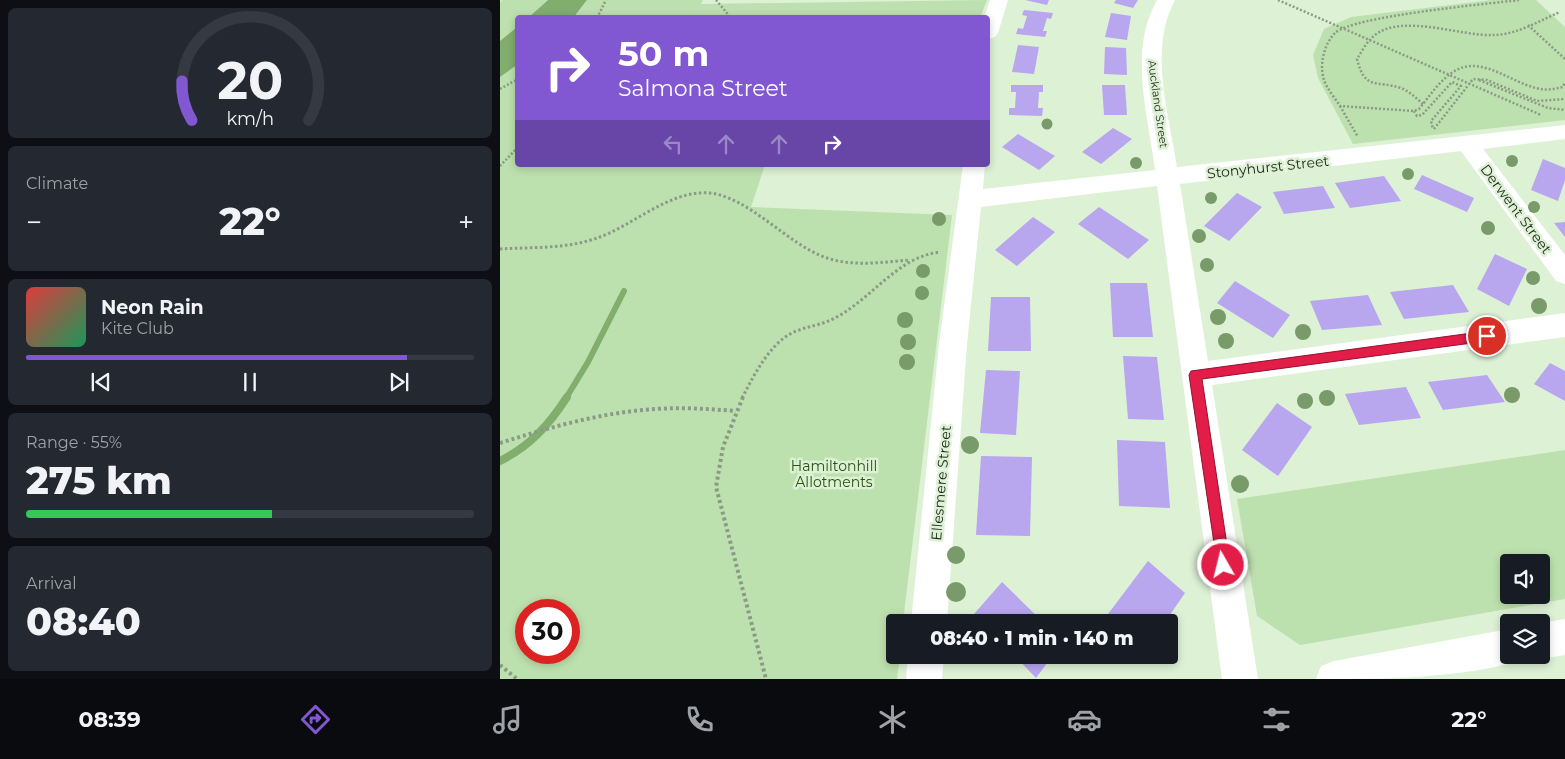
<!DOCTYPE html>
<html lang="en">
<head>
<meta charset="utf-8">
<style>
  body { margin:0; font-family:Montserrat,sans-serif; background:#242831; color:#f1f3f6; height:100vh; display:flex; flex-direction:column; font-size:19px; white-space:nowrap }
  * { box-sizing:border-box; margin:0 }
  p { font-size:16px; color:#9ea1a6 }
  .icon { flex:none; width:28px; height:28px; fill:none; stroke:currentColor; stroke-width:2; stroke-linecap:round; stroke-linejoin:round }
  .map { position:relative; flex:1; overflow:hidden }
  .details { display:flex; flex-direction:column; gap:8px; padding:8px; background:#0d0f14; width:500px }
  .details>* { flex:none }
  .hud { position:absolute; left:15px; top:15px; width:475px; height:152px; border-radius:5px; box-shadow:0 2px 8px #0003; background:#8158d2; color:#fff; overflow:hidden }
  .tools { position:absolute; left:1000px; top:554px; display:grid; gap:10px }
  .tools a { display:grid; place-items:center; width:50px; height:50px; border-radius:5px; background:#171b24; box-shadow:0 2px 8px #0003; font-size:25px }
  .speed { position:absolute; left:15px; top:599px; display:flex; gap:10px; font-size:25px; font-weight:700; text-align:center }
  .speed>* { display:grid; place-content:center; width:65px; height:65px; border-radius:50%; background:#171b24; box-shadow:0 2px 8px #0003; line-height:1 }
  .speed .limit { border:8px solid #d22; background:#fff; color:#111 }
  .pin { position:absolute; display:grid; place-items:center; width:42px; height:42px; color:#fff; margin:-21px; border:2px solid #fff; border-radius:50%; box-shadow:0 1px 5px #0007 }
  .me { position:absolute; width:55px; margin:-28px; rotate:352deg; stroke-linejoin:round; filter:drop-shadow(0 0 4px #0008) }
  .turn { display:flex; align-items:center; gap:18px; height:105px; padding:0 20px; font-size:22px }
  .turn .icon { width:65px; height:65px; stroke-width:2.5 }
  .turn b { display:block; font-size:35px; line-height:42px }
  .lanes { display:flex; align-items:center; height:48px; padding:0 20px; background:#0003; justify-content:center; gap:25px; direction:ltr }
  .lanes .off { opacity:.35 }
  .big { font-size:38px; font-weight:800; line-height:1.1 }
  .details .widget { flex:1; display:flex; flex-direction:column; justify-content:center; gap:8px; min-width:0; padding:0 18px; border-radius:8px; background:#242831 }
  .details .dial { align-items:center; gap:0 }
  .dial svg { height:130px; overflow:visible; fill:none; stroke:#363941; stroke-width:7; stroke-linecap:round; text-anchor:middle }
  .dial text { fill:#f1f3f6; stroke:none }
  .song { display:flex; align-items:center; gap:15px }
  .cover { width:60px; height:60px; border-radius:8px; background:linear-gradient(135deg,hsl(0 70% 55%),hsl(150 70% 35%)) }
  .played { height:5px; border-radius:2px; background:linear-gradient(90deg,#8158d2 85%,#363941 85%) }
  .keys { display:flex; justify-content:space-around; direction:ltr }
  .heat { display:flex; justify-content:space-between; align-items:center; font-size:28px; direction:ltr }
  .charge { height:8px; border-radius:4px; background:linear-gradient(90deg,#34c759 55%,#363941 0) }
  .trip { position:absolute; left:386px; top:614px; width:292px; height:50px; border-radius:5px; background:#171b24; box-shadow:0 2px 8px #0003; font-weight:800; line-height:50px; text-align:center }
  .dock { display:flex; height:80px; justify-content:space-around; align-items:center; background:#090b0e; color:#9ea1a6 }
  .dock .icon { width:35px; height:35px }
  .dock .selected { color:#8158d2 }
  .dock b { font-size:22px; color:#f1f3f6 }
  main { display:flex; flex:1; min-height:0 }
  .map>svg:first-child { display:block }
  .green { fill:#bde1ae; fill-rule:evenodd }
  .water { fill:#81ae6d }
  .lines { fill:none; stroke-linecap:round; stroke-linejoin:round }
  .stream-far1 { stroke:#81ae6d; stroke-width:6 }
  .stream { stroke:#81ae6d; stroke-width:8 }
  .building { fill:#b8a6ee }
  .path-far2 { stroke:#8b9a86; stroke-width:2.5; stroke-dasharray:2 2; stroke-linecap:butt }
  .path-far1 { stroke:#8b9a86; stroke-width:3; stroke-dasharray:2.5 2.5; stroke-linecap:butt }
  .path { stroke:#8b9a86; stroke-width:4; stroke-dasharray:3 3; stroke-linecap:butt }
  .minor { fill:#fff; fill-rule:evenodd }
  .tree { fill:#799a69 }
  .route { fill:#e11d48; stroke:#92132f }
  .labels { text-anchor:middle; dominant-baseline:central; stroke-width:5; stroke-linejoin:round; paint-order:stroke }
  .far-street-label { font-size:11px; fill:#1e251b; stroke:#ddf1d5 }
  .street-label { font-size:14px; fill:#1e251b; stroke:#ddf1d5 }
  .park-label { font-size:14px; fill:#285310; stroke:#ddf1d5 }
</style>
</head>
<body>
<main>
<section class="details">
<div class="widget dial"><svg viewBox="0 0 100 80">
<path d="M14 69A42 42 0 1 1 86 69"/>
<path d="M14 69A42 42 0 0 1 8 45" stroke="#8158d2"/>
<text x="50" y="56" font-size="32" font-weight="700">20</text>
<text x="50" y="72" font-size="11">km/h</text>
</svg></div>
<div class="widget"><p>Climate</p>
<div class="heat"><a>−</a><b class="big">22°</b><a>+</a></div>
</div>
<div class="widget">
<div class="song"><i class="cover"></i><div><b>Neon Rain</b><p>Kite Club</p></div></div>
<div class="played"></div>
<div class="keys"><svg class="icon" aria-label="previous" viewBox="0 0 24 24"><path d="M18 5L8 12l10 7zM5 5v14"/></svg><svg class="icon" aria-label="pause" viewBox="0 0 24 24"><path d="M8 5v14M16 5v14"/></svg><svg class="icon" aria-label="next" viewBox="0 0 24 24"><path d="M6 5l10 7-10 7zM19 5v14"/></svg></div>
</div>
<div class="widget"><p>Range · 55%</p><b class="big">275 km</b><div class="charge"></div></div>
<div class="widget"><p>Arrival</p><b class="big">08:40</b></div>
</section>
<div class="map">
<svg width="1065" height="679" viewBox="0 0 1065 679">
  <rect width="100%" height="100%" fill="#ddf1d5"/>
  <!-- green -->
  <path class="green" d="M 2,0 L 48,0 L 29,17 L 18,18 L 17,27 L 0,41 L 0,3 Z
    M 87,0 L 203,0 L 201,4 L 487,0 L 480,18 L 74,18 Z
    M 991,0 L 1036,0 L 1065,27 L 1065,120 L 853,144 L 818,78 L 813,55 L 824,29 L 851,17 Z
    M 17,65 L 18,165 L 265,165 L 251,207 L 452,215 L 403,622 L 395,622 L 395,655 L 400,655 L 397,679 L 0,679 L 0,77 ZM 26,610 L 69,610 L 69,652 L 26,652 Z
    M 1065,450 L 1065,599 L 800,645 L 757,616 L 737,499 ZM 1009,562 L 1041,562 L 1041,595 L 1009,595 Z"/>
  <!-- water -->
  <path class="water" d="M 48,0 L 87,0 L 74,17 L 29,17 Z
    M 17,27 L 17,65 L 0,77 L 0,41 Z"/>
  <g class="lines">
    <!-- stream-far1 -->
    <path class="stream-far1" d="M 66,398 L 88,362 L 124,291"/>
    <!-- stream -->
    <path class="stream" d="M 0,461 C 30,446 49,425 67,397"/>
  </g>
  <!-- building -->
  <path class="building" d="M 525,0 L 549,0 L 547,5 Z
    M 616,0 L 638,0 L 633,8 L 614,3 Z
    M 524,10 L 553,13 L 551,19 L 547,18 L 543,31 L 547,31 L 545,37 L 516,34 L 518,28 L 523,29 L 527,16 L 522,15 Z
    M 611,13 L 631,16 L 627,40 L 605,37 Z
    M 518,45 L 539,47 L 534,74 L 512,72 Z
    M 605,47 L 626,48 L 627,75 L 604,74 Z
    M 511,85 L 543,85 L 543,92 L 539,92 L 538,108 L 543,108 L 542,116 L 509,115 L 509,108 L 515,108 L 516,92 L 511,92 Z
    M 602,85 L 625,85 L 627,115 L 604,115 Z
    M 613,128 L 632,139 L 601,164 L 582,152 Z
    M 518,134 L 555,156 L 539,170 L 502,147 Z
    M 1043,159 L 1065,168 L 1065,180 L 1058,201 L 1031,190 Z
    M 922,175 L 974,198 L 967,212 L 914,189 Z
    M 884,176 L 901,201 L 850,208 L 835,183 Z
    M 823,186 L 835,208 L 784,214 L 773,192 Z
    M 737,193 L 762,207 L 729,241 L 704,226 Z
    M 599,207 L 649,240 L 628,259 L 578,224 Z
    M 533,217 L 555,232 L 517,266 L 495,250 Z
    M 1065,222 L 1065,237 L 1054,223 Z
    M 995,254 L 1027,269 L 1009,306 L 977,289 Z
    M 735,281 L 790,315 L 773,338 L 717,303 Z
    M 610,283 L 647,283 L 653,337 L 613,337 Z
    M 953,285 L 969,312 L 904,319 L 890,292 Z
    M 868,295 L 882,325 L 822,330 L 810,301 Z
    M 491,297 L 530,297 L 531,351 L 488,351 Z
    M 623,356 L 657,357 L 664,420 L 628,419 Z
    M 1050,363 L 1065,371 L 1065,401 L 1034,384 Z
    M 486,370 L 520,371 L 516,435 L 480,433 Z
    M 987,375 L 1005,402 L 943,410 L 928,382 Z
    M 906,387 L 921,418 L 859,425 L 845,394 Z
    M 777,403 L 812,427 L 778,476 L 742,450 Z
    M 617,440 L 665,442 L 670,508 L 619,506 Z
    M 481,456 L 532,457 L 530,536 L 476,535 Z
    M 648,561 L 685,593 L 665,622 L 602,622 Z
    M 502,582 L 543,622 L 483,622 L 474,614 Z
    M 514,655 L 553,655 L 536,678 Z"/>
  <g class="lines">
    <!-- path-far2 -->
    <path class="path-far2" d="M 216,0 L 231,18
      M 778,0 L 1041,115
      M 1019,0 C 987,4 853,16 835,33 C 824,44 819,65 824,80 C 827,89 835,98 840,106 L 914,111 L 919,109 C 929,97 939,81 953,72 C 980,54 1010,82 1036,88 C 1046,91 1054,89 1063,87 L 1065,82
      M 97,18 L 106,0
      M 1028,25 L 1065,59
      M 979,80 L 1048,108 L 1065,110
      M 0,89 L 18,79
      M 923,104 C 916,98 909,91 901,88 C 876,80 865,91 857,59 C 862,51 867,41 875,35 C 903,13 962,37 995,35 C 1018,34 1039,21 1060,12
      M 840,106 L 858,137
      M 914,111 L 917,116 L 922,115 L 952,82 L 961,86 L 931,121 L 933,129
      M 934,129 L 973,79 L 987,80 L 1037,101 L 1065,99
      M 0,166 L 18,147"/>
    <!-- path-far1 -->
    <path class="path-far1" d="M 0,249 C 32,247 67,249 97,238 C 133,226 169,190 209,193 C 248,196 288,245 327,258 C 354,267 383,262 410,260
      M 242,398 C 252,379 262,359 277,344 C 296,325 314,329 335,318 C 373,298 397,257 440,252"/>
    <!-- path -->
    <path class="path" d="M 243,397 L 223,447 L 216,487 L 266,679
      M 0,443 C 51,427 103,412 156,409 C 183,407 209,409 236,411
      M 0,665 L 17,679"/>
    <!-- minor -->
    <path class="minor" d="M 490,0 L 508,0 L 498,33 L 495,37 L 488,39 L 488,18 L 484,18 Z
      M 657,0 L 675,0 C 648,50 669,114 677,167 L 1065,125 L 1065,139 L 983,149 L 1065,255 L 1065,284 L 1056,281 L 961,151 L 680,184 L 708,361 L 1065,313 L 1065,337 L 712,385 L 758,679 L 722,679 L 657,186 L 481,207 L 467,344 L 447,622 L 411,622 L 439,344 L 463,165 L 485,165 L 483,189 L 655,170 C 648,115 628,51 657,0 Z
      M 1065,619 L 1065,655 L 1041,659 L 1032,655 L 1041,655 L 1041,623 Z
      M 1009,629 L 1009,655 L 1024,655 L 1022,660 C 961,679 880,679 816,679 L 821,666 L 834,661 Z
      M 408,655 L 444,655 L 442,679 L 406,679 Z"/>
  </g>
  <!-- trees -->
  <g class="tree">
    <circle cx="547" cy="124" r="5.5"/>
    <circle cx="1012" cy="161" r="6"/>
    <circle cx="636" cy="163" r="6"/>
    <circle cx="908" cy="174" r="6"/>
    <circle cx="711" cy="198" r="6"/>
    <circle cx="1034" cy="207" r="6"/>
    <circle cx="439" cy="219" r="7"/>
    <circle cx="988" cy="228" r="7"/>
    <circle cx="699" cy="236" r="7"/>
    <circle cx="707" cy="265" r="7"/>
    <circle cx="423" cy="271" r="7"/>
    <circle cx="1033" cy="278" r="7"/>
    <circle cx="422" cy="293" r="7"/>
    <circle cx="1039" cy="306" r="8"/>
    <circle cx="718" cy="317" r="8"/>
    <circle cx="405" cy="320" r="8"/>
    <circle cx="803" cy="332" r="8"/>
    <circle cx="726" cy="341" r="8"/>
    <circle cx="408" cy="342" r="8"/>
    <circle cx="407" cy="362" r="8"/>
    <circle cx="1012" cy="395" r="8"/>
    <circle cx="827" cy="398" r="8"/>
    <circle cx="805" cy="401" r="8"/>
    <circle cx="470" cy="445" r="9"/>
    <circle cx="740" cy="484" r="9"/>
    <circle cx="456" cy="555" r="9"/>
    <circle cx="456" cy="592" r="10"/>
  </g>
  <!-- route -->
  <path class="route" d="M 987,331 L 993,336 L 987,341 L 702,379 L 730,565 L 728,570 L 723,572 L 718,570 L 689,375 L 691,371 Z"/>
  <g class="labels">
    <!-- far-street labels -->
    <g class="far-street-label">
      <text transform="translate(658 104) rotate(82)">Auckland Street</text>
    </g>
    <!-- street labels -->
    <g class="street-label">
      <text transform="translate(768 167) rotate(-6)">Stonyhurst Street</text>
      <text transform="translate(1016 209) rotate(53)">Derwent Street</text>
      <text transform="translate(441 483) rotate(-85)">Ellesmere Street</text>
    </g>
    <!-- park labels -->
    <g class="park-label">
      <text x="334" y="466">Hamiltonhill<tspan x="334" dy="16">Allotments</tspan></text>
    </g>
  </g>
</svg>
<div class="tools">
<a><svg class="icon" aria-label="sound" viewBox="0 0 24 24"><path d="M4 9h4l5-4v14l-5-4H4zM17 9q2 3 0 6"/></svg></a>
<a><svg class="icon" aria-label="layers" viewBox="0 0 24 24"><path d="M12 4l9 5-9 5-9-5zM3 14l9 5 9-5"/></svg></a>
</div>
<div class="speed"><div class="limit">30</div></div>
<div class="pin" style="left:987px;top:336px;background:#d93025"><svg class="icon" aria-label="arrive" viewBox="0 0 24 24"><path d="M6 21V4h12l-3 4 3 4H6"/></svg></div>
<svg class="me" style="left:723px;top:565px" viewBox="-20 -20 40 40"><circle r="17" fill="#e11d48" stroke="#fff" stroke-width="3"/><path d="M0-11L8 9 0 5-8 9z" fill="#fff"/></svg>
<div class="trip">08:40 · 1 min · 140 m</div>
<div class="hud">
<div class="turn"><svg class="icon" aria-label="right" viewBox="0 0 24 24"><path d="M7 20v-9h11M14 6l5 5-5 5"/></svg><div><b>50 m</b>Salmona Street</div></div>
<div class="lanes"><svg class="icon off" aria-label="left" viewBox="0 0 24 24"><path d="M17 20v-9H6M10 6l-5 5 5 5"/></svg><svg class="icon off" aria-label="ahead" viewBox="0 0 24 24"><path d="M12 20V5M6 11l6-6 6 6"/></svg><svg class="icon off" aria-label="ahead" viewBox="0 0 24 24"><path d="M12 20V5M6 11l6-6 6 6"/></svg><svg class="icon" aria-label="right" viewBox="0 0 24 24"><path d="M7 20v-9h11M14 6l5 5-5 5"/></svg></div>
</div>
</div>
</main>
<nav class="dock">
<b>08:39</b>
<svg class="icon selected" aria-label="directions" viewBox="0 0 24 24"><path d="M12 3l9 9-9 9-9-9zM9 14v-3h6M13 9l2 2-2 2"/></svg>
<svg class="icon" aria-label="music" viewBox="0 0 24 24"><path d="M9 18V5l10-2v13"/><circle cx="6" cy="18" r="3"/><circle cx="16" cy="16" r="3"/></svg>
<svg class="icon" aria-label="phone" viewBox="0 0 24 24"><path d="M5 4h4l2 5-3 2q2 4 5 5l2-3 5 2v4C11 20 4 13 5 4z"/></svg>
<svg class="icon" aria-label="climate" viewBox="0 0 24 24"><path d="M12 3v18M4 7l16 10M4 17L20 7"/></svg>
<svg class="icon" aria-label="car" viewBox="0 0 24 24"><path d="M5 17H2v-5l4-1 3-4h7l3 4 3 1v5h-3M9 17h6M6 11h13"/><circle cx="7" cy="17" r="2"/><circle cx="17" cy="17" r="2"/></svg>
<svg class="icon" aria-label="filters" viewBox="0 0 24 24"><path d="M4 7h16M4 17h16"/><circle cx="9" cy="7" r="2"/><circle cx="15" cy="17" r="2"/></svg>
<b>22°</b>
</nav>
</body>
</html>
